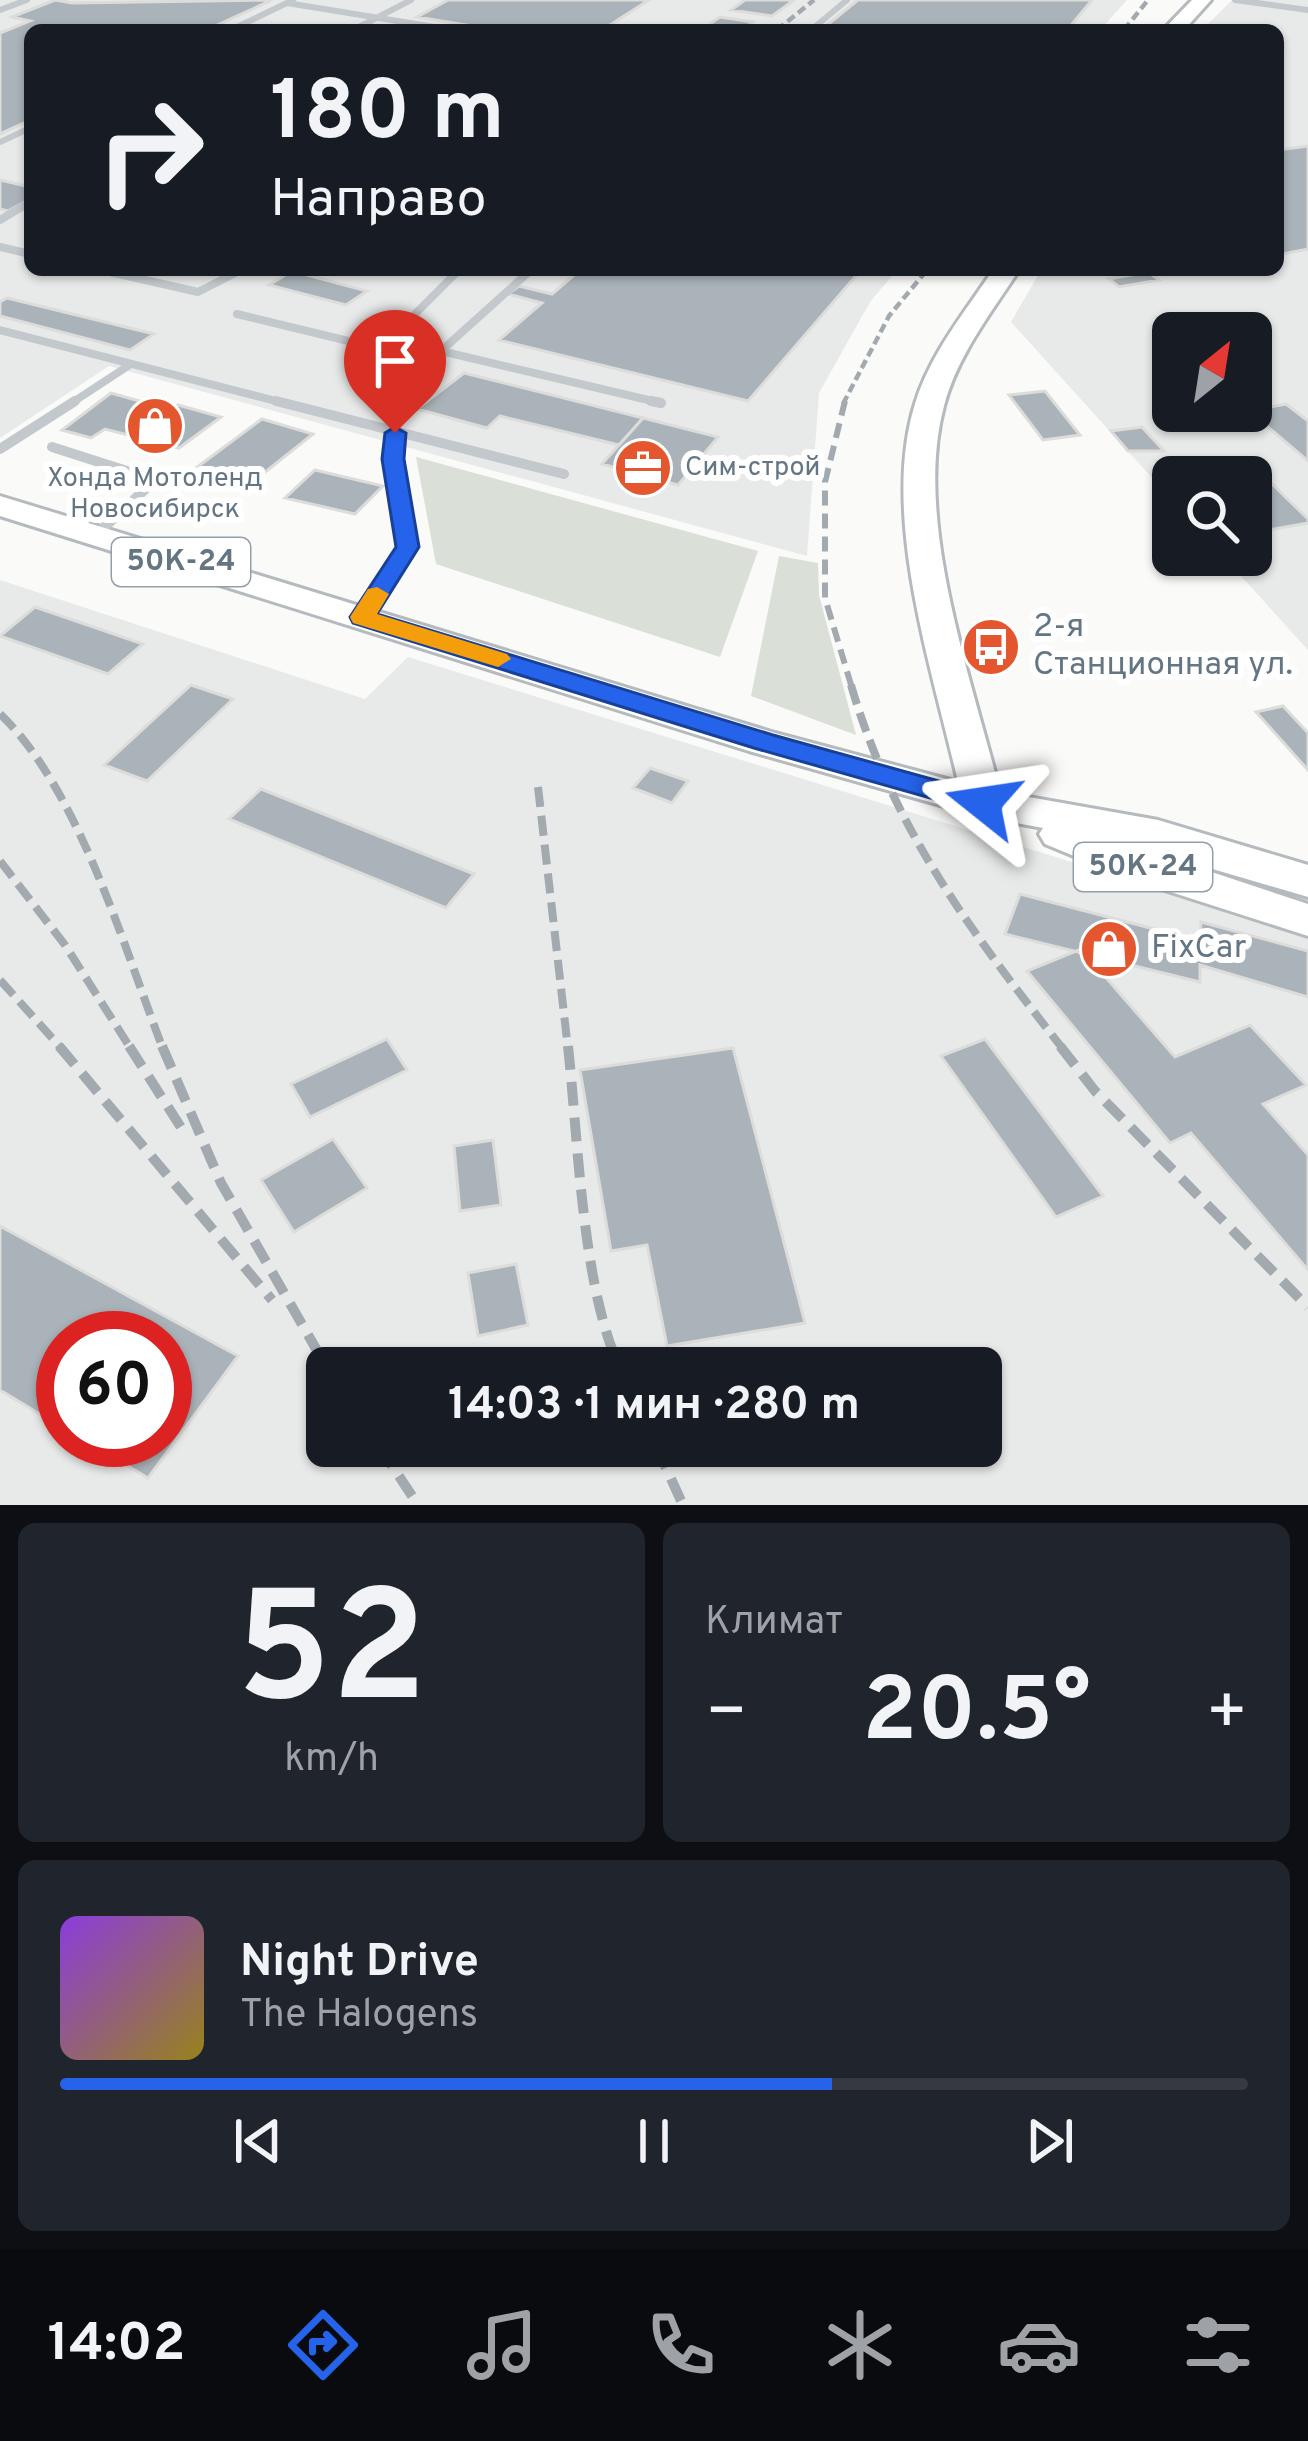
<!DOCTYPE html>
<html lang="ru">
<head>
<meta charset="utf-8">
<style>
  body { margin:0; font-family:Overpass,sans-serif; background:#20242c; color:#f1f3f6; height:100vh; display:flex; flex-direction:column; font-size:45px; white-space:nowrap }
  * { box-sizing:border-box; margin:0 }
  p { font-size:39px; color:#9ea1a6 }
  .icon { flex:none; width:66px; height:66px; fill:none; stroke:currentColor; stroke-width:2; stroke-linecap:round; stroke-linejoin:round }
  .map { position:relative; height:1505px; overflow:hidden }
  .sheet { display:flex; flex-direction:column; gap:18px; padding:18px; background:#0d0f14; flex:1 }
  .sheet>* { flex:none }
  .banner { position:absolute; left:24px; top:24px; width:1260px; height:252px; border-radius:18px; box-shadow:0 3px 9px #0004; background:#171b24; color:#f1f3f6; overflow:hidden }
  .needle { width:78px; rotate:30deg }
  .tools { position:absolute; left:1152px; top:312px; display:grid; gap:24px }
  .tools a { display:grid; place-items:center; width:120px; height:120px; border-radius:18px; background:#171b24; box-shadow:0 3px 9px #0004; font-size:60px }
  .speed { position:absolute; left:36px; top:1311px; display:flex; gap:24px; font-size:60px; font-weight:700; text-align:center }
  .speed>* { display:grid; place-content:center; width:156px; height:156px; border-radius:50%; background:#171b24; box-shadow:0 3px 9px #0004; line-height:1 }
  .speed .limit { border:18px solid #d22; background:#fff; color:#111 }
  .pin { position:absolute; display:grid; place-items:center; width:102px; height:102px; color:#fff; margin:-123px -51px; border-radius:50% 50% 50% 0; rotate:-45deg; box-shadow:0 0 12px #0007 }
  .pin .icon { rotate:45deg }
  .me { position:absolute; width:132px; margin:-66px; rotate:285deg; stroke-linejoin:round; filter:drop-shadow(0 0 9px #0008) }
  .turn { display:flex; align-items:center; gap:42px; height:252px; padding:0 48px; font-size:54px }
  .turn .icon { width:156px; height:156px; stroke-width:2.5 }
  .turn b { display:block; font-size:84px; line-height:102px }
  .big { font-size:90px; font-weight:700; line-height:1.1 }
  .sheet .card { flex:1; display:flex; flex-direction:column; justify-content:center; gap:18px; min-width:0; padding:0 42px; border-radius:18px; background:#20242c }
  .sheet .dial { align-items:center; gap:0 }
  .dial b { font-size:156px; line-height:1 }
  .song { display:flex; align-items:center; gap:36px }
  .cover { width:144px; height:144px; border-radius:18px; background:linear-gradient(135deg,hsl(270 70% 55%),hsl(50 70% 35%)) }
  .played { height:12px; border-radius:6px; background:linear-gradient(90deg,#2563eb 65%,#363941 65%) }
  .keys { display:flex; justify-content:space-around; direction:ltr }
  .heat { display:flex; justify-content:space-between; align-items:center; font-size:66px; direction:ltr }
  .sheet .tiles { flex:1; display:grid; gap:18px; grid-template-columns:1fr 1fr }
  .card:last-child { grid-column:span 2 }
  .trip { position:absolute; left:306px; top:1347px; width:696px; height:120px; border-radius:18px; background:#171b24; box-shadow:0 3px 9px #0004; font-weight:700; line-height:120px; text-align:center }
  .tabs { display:flex; height:192px; justify-content:space-around; align-items:center; background:#090b0e; color:#9ea1a6 }
  .tabs .icon { width:84px; height:84px }
  .tabs .on { color:#2563eb }
  .tabs b { font-size:54px; color:#f1f3f6 }
  .map>svg:first-child { display:block }
  .built { fill:#e8e9e9; fill-rule:evenodd }
  .green { fill:#dadfd7 }
  .building { fill:#aab3b9; stroke:#dcdcda; stroke-width:3 }
  .lines { fill:none; stroke-linecap:round; stroke-linejoin:round }
  .primary-casing { stroke:#b5babe; stroke-width:6 }
  .lane-far2 { stroke:#c3c8cc; stroke-width:6 }
  .lane-far1 { stroke:#c3c8cc; stroke-width:8 }
  .lane { stroke:#c3c8cc; stroke-width:10 }
  .primary { fill:#fff; fill-rule:evenodd }
  .rail-far3 { stroke:#a2aab0; stroke-width:4.5; stroke-dasharray:9 4.5; stroke-linecap:butt }
  .rail-far2 { stroke:#a2aab0; stroke-width:6; stroke-dasharray:15 8; stroke-linecap:butt }
  .rail-far1 { stroke:#a2aab0; stroke-width:8; stroke-dasharray:20 9; stroke-linecap:butt }
  .rail { stroke:#a2aab0; stroke-width:10; stroke-dasharray:24 12; stroke-linecap:butt }
  .route { fill:#2563eb; stroke:#184099; stroke-width:3 }
  .slow { fill:#f59e0b }
  .labels { text-anchor:middle; dominant-baseline:central; stroke-width:12; stroke-linejoin:round; paint-order:stroke }
  .far-poi-label { font-size:27px; fill:#657683; stroke:#fff; text-anchor:start }
  .shield { fill:#fff; stroke:#939fa8; stroke-width:3 }
  .shield-label { font-size:30px; font-weight:bold; fill:#657683 }
  .poi-label { font-size:33px; fill:#657683; stroke:#fff; text-anchor:start }
</style>
</head>
<body>
<div class="map">
<svg width="1308" height="1505" viewBox="0 0 1308 1505">
  <rect width="100%" height="100%" fill="#fafaf8"/>
  <!-- built -->
  <path class="built" d="M 0,0 L 1127,0 L 1100,30 L 30,30 L 30,270 L 897,270 L 870,302 L 819,393 L 807,556 L 109,366 L 0,438 Z
    M 1232,0 L 1308,0 L 1308,650 L 1222,555 L 1251,555 L 1251,477 L 1173,477 L 1173,501 L 1011,322 L 1041,270 L 1278,270 L 1278,30 L 1202,30 ZM 1173,333 L 1251,333 L 1251,411 L 1173,411 Z
    M 0,580 L 365,699 L 408,657 L 1308,935 L 1308,1505 L 0,1505 ZM 63,1338 L 165,1338 L 165,1440 L 63,1440 ZM 327,1368 L 981,1368 L 981,1446 L 327,1446 Z"/>
  <!-- green -->
  <path class="green" d="M 416,457 L 758,551 L 720,657 L 436,564 Z
    M 779,556 L 818,563 L 819,595 L 856,735 L 751,696 Z"/>
  <!-- building -->
  <path class="building" d="M 55,0 L 72,3 L 272,0 L 206,30 L 30,30 L 30,120 L 0,134 L 0,33 L 30,21 L 12,17 Z
    M 448,0 L 649,0 L 602,30 L 497,30 L 417,17 Z
    M 745,0 L 794,0 L 772,16 L 731,10 Z
    M 858,0 L 1092,0 L 1067,30 L 821,30 Z
    M 720,17 L 753,22 L 743,30 L 701,30 Z
    M 1308,146 L 1308,249 L 1278,255 L 1278,150 Z
    M 0,180 L 30,187 L 30,199 L 8,211 L 0,209 Z
    M 580,270 L 861,270 L 748,401 L 499,340 L 542,303 L 508,294 L 519,286 L 552,294 Z
    M 292,271 L 367,291 L 346,305 L 269,285 Z
    M 1148,272 L 1159,280 L 1119,287 L 1109,279 Z
    M 7,298 L 154,334 L 130,350 L 0,316 L 0,302 Z
    M 464,373 L 643,418 L 619,445 L 500,416 L 487,428 L 417,409 Z
    M 1045,391 L 1080,435 L 1043,440 L 1009,395 Z
    M 111,393 L 171,410 L 178,405 L 221,417 L 179,448 L 105,429 L 91,438 L 62,430 Z
    M 1286,404 L 1308,421 L 1308,461 L 1249,411 Z
    M 643,418 L 718,437 L 678,485 L 602,464 Z
    M 262,419 L 313,434 L 250,484 L 196,468 Z
    M 1142,427 L 1164,451 L 1128,451 L 1111,431 Z
    M 315,470 L 383,486 L 355,514 L 285,498 Z
    M 1271,483 L 1308,519 L 1308,523 L 1251,533 L 1251,486 Z
    M 35,607 L 143,644 L 108,674 L 0,636 Z
    M 191,685 L 233,699 L 147,781 L 104,765 Z
    M 1283,706 L 1308,733 L 1308,770 L 1256,712 Z
    M 650,768 L 688,781 L 672,803 L 633,788 Z
    M 261,789 L 474,874 L 446,908 L 229,819 Z
    M 1020,894 L 1200,941 L 1201,922 L 1308,951 L 1308,997 L 1200,965 L 1200,982 L 1005,934 Z
    M 1081,949 L 1175,1057 L 1250,1025 L 1306,1085 L 1263,1104 L 1308,1155 L 1308,1270 L 1191,1133 L 1170,1143 L 1027,971 Z
    M 387,1039 L 407,1070 L 310,1117 L 291,1084 Z
    M 985,1039 L 1103,1196 L 1056,1217 L 941,1056 Z
    M 733,1048 L 805,1323 L 667,1346 L 647,1245 L 611,1251 L 580,1070 Z
    M 333,1139 L 367,1188 L 294,1232 L 261,1180 Z
    M 493,1140 L 501,1205 L 460,1211 L 454,1146 Z
    M 0,1226 L 238,1356 L 148,1478 L 84,1440 L 165,1440 L 165,1338 L 63,1338 L 63,1428 L 0,1390 Z
    M 516,1264 L 528,1325 L 478,1336 L 468,1273 Z
    M 701,1446 L 776,1446 L 705,1461 Z"/>
  <g class="lines">
    <defs>
      <path id="primary" d="M 1192,0 L 1211,0 L 1184,30 L 1163,30 Z
        M 993,270 L 1019,270 C 991,313 957,356 944,406 C 913,521 972,679 1000,792 L 1158,820 L 1308,865 L 1308,897 L 1124,843 L 1308,904 L 1308,936 L 1127,878 L 1045,844 L 1039,834 L 1043,828 L 983,817 L 749,751 L 0,516 L 0,496 L 775,733 L 958,782 C 933,671 880,516 915,404 C 930,354 965,312 993,270 Z"/>
    </defs>
    <!-- primary casing -->
    <use href="#primary" class="primary-casing"/>
    <!-- lane-far2 -->
    <path class="lane-far2" d="M 1235,0 L 1308,10
      M 287,3 L 453,30
      M 0,10 L 27,0
      M 231,30 L 293,0
      M 353,30 L 411,0
      M 811,30 L 847,0
      M 0,142 L 30,128"/>
    <!-- lane-far1 -->
    <path class="lane-far1" d="M 0,220 L 30,202
      M 0,247 L 30,254
      M 101,270 L 198,292 L 241,270
      M 237,314 L 406,355
      M 0,330 L 288,404
      M 380,349 L 459,270
      M 441,351 L 531,270
      M 70,404 L 128,366
      M 396,404 L 406,355 L 441,351 L 661,403"/>
    <!-- lane -->
    <path class="lane" d="M 276,401 L 564,474
      M 651,401 L 661,403
      M 52,447 L 155,480 L 96,535
      M 0,449 L 75,401
      M 362,617 L 408,547 L 395,450 L 396,401"/>
    <!-- primary -->
    <use href="#primary" class="primary"/>
    <!-- rail-far3 -->
    <path class="rail-far3" d="M 777,30 L 814,0
      M 1124,30 L 1148,0
      M 843,404 L 889,316 L 927,270"/>
    <!-- rail-far2 -->
    <path class="rail-far2" d="M 845,401 L 825,482 L 825,598 L 852,688"/>
    <!-- rail-far1 -->
    <path class="rail-far1" d="M 851,685 C 893,829 972,933 1063,1049
      M 0,714 C 79,789 124,948 163,1049
      M 538,787 L 568,1049
      M 0,861 L 65,945 L 131,1049
      M 0,980 L 62,1049"/>
    <!-- rail -->
    <path class="rail" d="M 59,1046 L 272,1300
      M 129,1046 L 182,1129
      M 162,1046 L 221,1183 L 327,1368
      M 568,1046 C 578,1137 582,1289 620,1368
      M 1060,1046 L 1095,1091 L 1308,1307
      M 379,1446 L 418,1505
      M 656,1446 L 683,1505"/>
  </g>
  <!-- route -->
  <path class="route" d="M 395,427 L 406,433 L 404,459 L 419,547 L 377,614 L 773,735 L 993,796 L 997,803 L 993,810 L 983,813 L 754,748 L 353,623 L 350,617 L 396,547 L 382,459 L 385,433 Z"/>
  <!-- slow -->
  <path class="slow" d="M 377,587 L 389,594 L 377,614 L 507,654 L 511,659 L 498,667 L 353,623 L 350,617 L 368,589 Z"/>
  <!-- icons -->
  <defs>
    <symbol id="shop-disc" viewBox="-11 -11 22 22"><circle r="9.5" fill="#e4572e" stroke="#fff"/><path d="M-5-2.5h2.3a2.7 3.5 0 0 1 5.4 0H5L5.5 6h-11ZM-1.5-2.5h3a1.5 2.3 0 0 0-3 0Z" fill="#fff"/></symbol>
    <symbol id="office-disc" viewBox="-11 -11 22 22"><circle r="9.5" fill="#e4572e" stroke="#fff"/><path d="M-6-3h4V-5.5h4V-3h4V5H-6ZM-1-4.5V-3h2v-1.5ZM-6 0V1H6V0Z" fill="#fff"/></symbol>
    <symbol id="bus-disc" viewBox="-11 -11 22 22"><circle r="9.5" fill="#e4572e" stroke="#fff"/><path d="M-5-6H5V4H4V6H2V4H-2V6H-4V4H-5ZM-3.5-4V0h7V-4ZM-3.5 1.2v1.5H-2V1.2ZM2 1.2v1.5H3.5V1.2Z" fill="#fff"/></symbol>
  </defs>
  <g fill-rule="evenodd">
    <use href="#shop-disc" x="122" y="393" width="66" height="66"/>
    <use href="#office-disc" x="610" y="435" width="66" height="66"/>
    <use href="#bus-disc" x="958" y="614" width="66" height="66"/>
    <use href="#shop-disc" x="1076" y="916" width="66" height="66"/>
  </g>
  <g class="labels">
    <!-- far-poi labels -->
    <g class="far-poi-label">
      <text x="685" y="468">Сим-строй</text>
      <text x="155" y="479" text-anchor="middle">Хонда Мотоленд<tspan x="155" dy="31">Новосибирск</tspan></text>
    </g>
    <!-- shield labels -->
    <g class="shield">
      <rect x="112" y="538" width="138" height="48" rx="9"/>
      <rect x="1074" y="843" width="138" height="48" rx="9"/>
    </g>
    <g class="shield-label">
      <text x="181" y="562">50К-24</text>
      <text x="1143" y="867">50К-24</text>
    </g>
    <!-- poi labels -->
    <g class="poi-label">
      <text x="1033" y="628">2-я<tspan x="1033" dy="38">Станционная ул.</tspan></text>
      <text x="1151" y="949">FixCar</text>
    </g>
  </g>
</svg>
<div class="tools">
<a><svg class="needle" viewBox="-14 -14 28 28"><path d="M0-13l5 13h-10z" fill="#e53935"/><path d="M0 13l5-13h-10z" fill="#9ea1a6"/></svg></a>
<a><svg class="icon" aria-label="search" viewBox="0 0 24 24"><circle cx="10" cy="10" r="6"/><path d="M15 15l6 6"/></svg></a>
</div>
<div class="speed"><div class="limit">60</div></div>
<div class="pin" style="left:395px;top:433px;background:#d93025"><svg class="icon" aria-label="arrive" viewBox="0 0 24 24"><path d="M6 21V4h12l-3 4 3 4H6"/></svg></div>
<svg class="me" style="left:983px;top:803px" viewBox="-20 -20 40 40"><path d="M0-17L14 15 0 8-14 15z" fill="#2563eb" stroke="#fff" stroke-width="4"/></svg>
<div class="trip">14:03 · 1 мин · 280 m</div>
<div class="banner">
<div class="turn"><svg class="icon" aria-label="right" viewBox="0 0 24 24"><path d="M7 20v-9h11M14 6l5 5-5 5"/></svg><div><b>180 m</b>Направо</div></div>
</div>
</div>
<section class="sheet">
<div class="tiles">
<div class="card dial"><b>52</b><p>km/h</p></div>
<div class="card"><p>Климат</p>
<div class="heat"><a>−</a><b class="big">20.5°</b><a>+</a></div>
</div>
<div class="card">
<div class="song"><i class="cover"></i><div><b>Night Drive</b><p>The Halogens</p></div></div>
<div class="played"></div>
<div class="keys"><svg class="icon" aria-label="previous" viewBox="0 0 24 24"><path d="M18 5L8 12l10 7zM5 5v14"/></svg><svg class="icon" aria-label="pause" viewBox="0 0 24 24"><path d="M8 5v14M16 5v14"/></svg><svg class="icon" aria-label="next" viewBox="0 0 24 24"><path d="M6 5l10 7-10 7zM19 5v14"/></svg></div>
</div>
</div>
</section>
<nav class="tabs">
<b>14:02</b>
<svg class="icon on" aria-label="directions" viewBox="0 0 24 24"><path d="M12 3l9 9-9 9-9-9zM9 14v-3h6M13 9l2 2-2 2"/></svg>
<svg class="icon" aria-label="music" viewBox="0 0 24 24"><path d="M9 18V5l10-2v13"/><circle cx="6" cy="18" r="3"/><circle cx="16" cy="16" r="3"/></svg>
<svg class="icon" aria-label="phone" viewBox="0 0 24 24"><path d="M5 4h4l2 5-3 2q2 4 5 5l2-3 5 2v4C11 20 4 13 5 4z"/></svg>
<svg class="icon" aria-label="climate" viewBox="0 0 24 24"><path d="M12 3v18M4 7l16 10M4 17L20 7"/></svg>
<svg class="icon" aria-label="car" viewBox="0 0 24 24"><path d="M5 17H2v-5l4-1 3-4h7l3 4 3 1v5h-3M9 17h6M6 11h13"/><circle cx="7" cy="17" r="2"/><circle cx="17" cy="17" r="2"/></svg>
<svg class="icon" aria-label="filters" viewBox="0 0 24 24"><path d="M4 7h16M4 17h16"/><circle cx="9" cy="7" r="2"/><circle cx="15" cy="17" r="2"/></svg>
</nav>
</body>
</html>
